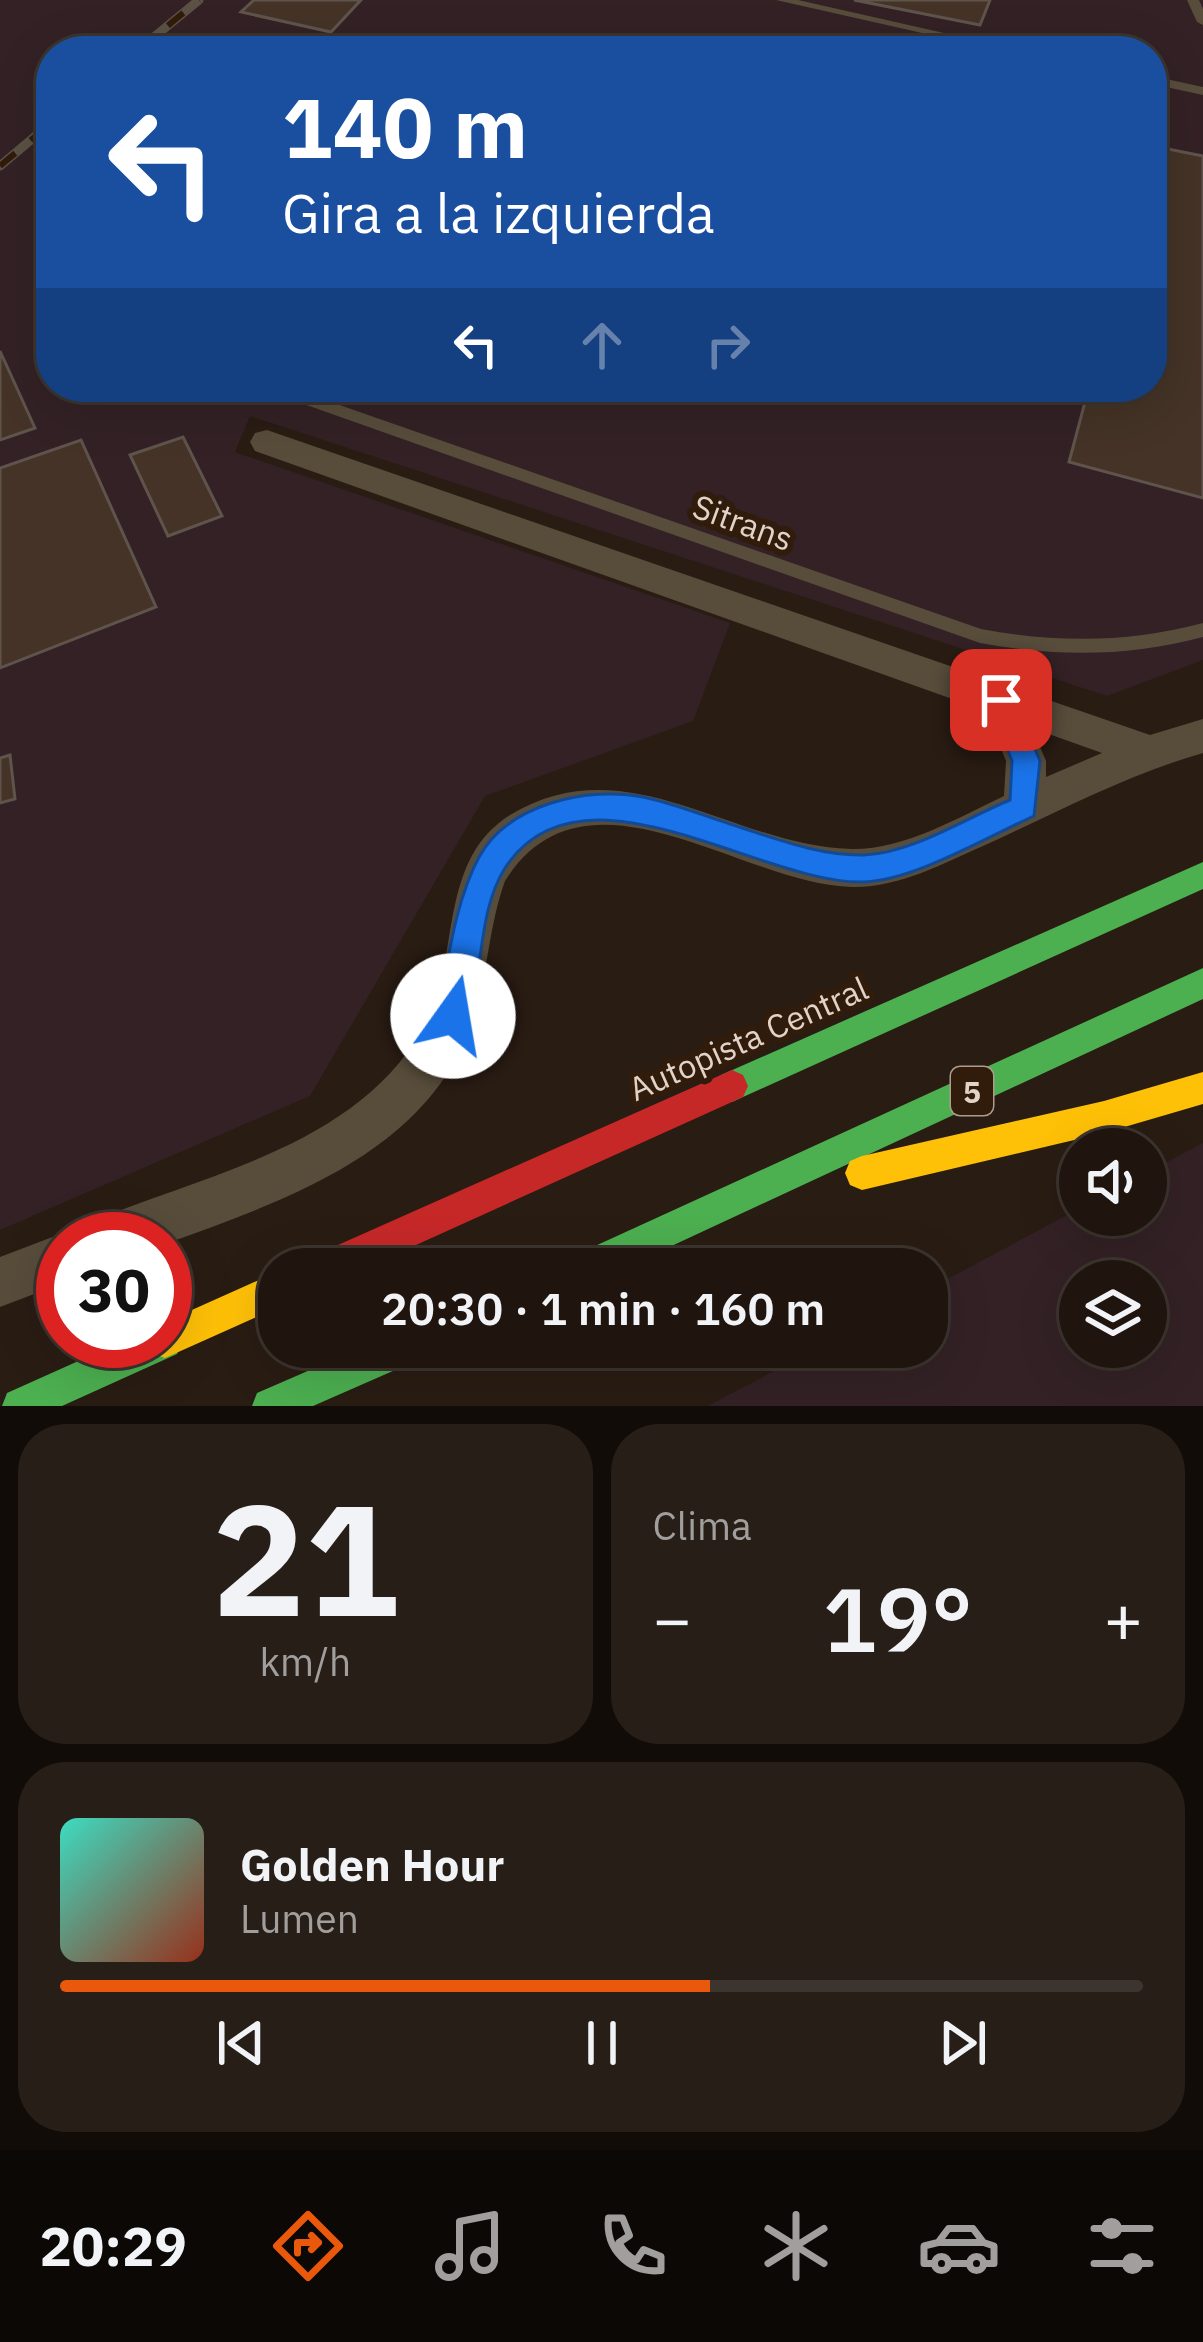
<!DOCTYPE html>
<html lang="es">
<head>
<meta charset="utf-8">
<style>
  body { margin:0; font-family:"IBM Plex Sans",sans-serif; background:#271e17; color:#f1f3f6; height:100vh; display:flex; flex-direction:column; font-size:45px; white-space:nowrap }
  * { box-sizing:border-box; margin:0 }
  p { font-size:39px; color:#a19f9e }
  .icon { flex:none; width:66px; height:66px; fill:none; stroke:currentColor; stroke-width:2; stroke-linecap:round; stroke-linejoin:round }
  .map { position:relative; height:1406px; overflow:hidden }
  .side { display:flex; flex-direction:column; gap:18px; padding:18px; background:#110c08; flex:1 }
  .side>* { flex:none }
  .top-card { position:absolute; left:36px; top:36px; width:1131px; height:366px; border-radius:48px; box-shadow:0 12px 48px #0002,0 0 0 3px #3c342e; background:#1a4fa0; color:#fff; overflow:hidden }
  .controls { position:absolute; left:1059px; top:1128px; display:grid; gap:24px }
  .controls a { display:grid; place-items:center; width:108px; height:108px; border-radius:50%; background:#1f150e; box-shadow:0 12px 48px #0002,0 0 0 3px #3c342e; font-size:60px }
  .speed { position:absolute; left:36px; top:1212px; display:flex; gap:24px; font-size:60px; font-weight:700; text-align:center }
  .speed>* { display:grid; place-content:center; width:156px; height:156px; border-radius:50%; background:#1f150e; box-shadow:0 12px 48px #0002,0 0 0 3px #3c342e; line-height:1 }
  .speed .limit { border:18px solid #d22; background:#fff; color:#111 }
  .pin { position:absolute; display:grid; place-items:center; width:102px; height:102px; color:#fff; margin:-51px; border-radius:24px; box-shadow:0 6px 18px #0006 }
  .me { position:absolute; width:132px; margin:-66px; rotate:13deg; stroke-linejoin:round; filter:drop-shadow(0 0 9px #0008) }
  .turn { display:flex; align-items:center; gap:42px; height:252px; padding:0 48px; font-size:54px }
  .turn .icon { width:156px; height:156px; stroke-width:2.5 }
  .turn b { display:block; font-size:84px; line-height:102px }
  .lanes { display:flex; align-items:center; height:114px; padding:0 48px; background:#0003; justify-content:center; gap:60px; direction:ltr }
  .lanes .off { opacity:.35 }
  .big { font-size:90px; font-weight:600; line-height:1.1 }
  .side .widget { flex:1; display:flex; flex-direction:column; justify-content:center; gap:18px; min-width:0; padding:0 42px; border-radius:48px; background:#271e17 }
  .side .dial { align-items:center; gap:0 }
  .dial b { font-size:156px; line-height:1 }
  .song { display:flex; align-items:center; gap:36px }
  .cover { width:144px; height:144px; border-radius:18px; background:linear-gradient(135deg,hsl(170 70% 55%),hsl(10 70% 35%)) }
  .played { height:12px; border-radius:6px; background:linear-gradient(90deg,#ea580c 60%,#3c342e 60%) }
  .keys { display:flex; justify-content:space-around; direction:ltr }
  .heat { display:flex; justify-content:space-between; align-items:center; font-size:66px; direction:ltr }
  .side .tiles { flex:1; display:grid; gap:18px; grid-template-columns:1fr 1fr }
  .widget:last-child { grid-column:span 2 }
  .trip { position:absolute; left:258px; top:1248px; width:690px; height:120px; border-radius:48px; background:#1f150e; box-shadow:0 12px 48px #0002,0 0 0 3px #3c342e; font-weight:600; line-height:120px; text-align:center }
  .tabs { display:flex; height:192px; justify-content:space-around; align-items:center; background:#0c0806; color:#a19f9e }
  .tabs .icon { width:84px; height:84px }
  .tabs .selected { color:#ea580c }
  .tabs b { font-size:54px; color:#f1f3f6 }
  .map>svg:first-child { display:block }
  .industrial { fill:#332125; fill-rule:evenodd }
  .building { fill:#443326; stroke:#5f544c; stroke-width:3 }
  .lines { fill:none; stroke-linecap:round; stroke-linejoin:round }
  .lane { fill:#584d3b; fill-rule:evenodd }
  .street { fill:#584d3b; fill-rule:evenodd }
  .fast { fill:#4caf50; fill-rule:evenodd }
  .slow { fill:#ffc107; fill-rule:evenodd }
  .jam { fill:#c62828; fill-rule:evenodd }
  .rail-casing { stroke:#5b5245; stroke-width:9 }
  .rail { stroke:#311b0b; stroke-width:6; stroke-dasharray:20; stroke-linecap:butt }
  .route { fill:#1a73e8; stroke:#114b97; stroke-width:3 }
  .labels { text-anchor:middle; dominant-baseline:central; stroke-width:12; stroke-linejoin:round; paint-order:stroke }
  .shield { fill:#311b0b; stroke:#ad9c8f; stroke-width:3 }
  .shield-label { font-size:30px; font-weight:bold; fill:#e2d3c8 }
  .street-label { font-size:33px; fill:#e2d3c8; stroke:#311b0b }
</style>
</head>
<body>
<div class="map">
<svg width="1203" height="1406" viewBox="0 0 1203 1406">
  <rect width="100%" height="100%" fill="#291c13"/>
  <!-- industrial -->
  <path class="industrial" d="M 0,0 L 1203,0 L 1203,660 L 1107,696 L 250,416 L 235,452 L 730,623 L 693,721 L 485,796 L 310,1096 L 0,1230 ZM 51,51 L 1152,51 L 1152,387 L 51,387 Z
    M 1203,1143 L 1203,1406 L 708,1406 L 819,1347 L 927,1347 L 927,1290 L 1080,1208 L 1080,1215 L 1146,1215 L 1146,1173 ZM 1080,1281 L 1146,1281 L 1146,1347 L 1080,1347 Z"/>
  <!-- building -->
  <path class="building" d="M 254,0 L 361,0 L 331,32 L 241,12 Z
    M 854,0 L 990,0 L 980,25 Z
    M 1153,146 L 1203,156 L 1203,498 L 1069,462 L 1089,387 L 1152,387 Z
    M 0,351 L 35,428 L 0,440 Z
    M 183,437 L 222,516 L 168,536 L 130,455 Z
    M 81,440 L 156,607 L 0,668 L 0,468 Z
    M 10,755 L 15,799 L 0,803 L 0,758 Z"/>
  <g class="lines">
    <!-- lane -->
    <path class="lane" d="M 776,0 L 798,0 L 1024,51 L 1002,51 Z
      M 1187,0 L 1199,0 L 1203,9 L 1203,25 L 1197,22 Z
      M 1152,76 L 1203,87 L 1203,95 L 1152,84 Z
      M 264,387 L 288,387 L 981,629 C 1057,643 1128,643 1203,623 L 1203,637 C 1128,657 1056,657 980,643 L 267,391 Z"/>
    <!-- street -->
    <path class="street" d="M 267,430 L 1150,735 L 1203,719 L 1203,753 C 1126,775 1056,813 983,846 C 942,864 898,888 852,887 C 742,885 586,752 505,881 C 489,925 488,972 474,1017 C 431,1152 286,1200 165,1244 L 165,1239 L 86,1239 L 93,1221 C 209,1173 355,1146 423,1029 C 462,963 435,862 510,815 C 627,744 732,846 851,849 C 904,850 957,818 1004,796 L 1006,761 L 986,711 L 255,451 L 250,442 L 255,433 ZM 1032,728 L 1102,753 L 1046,777 L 1046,761 Z
      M 63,1233 L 78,1239 L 63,1239 L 63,1283 L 0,1307 L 0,1257 Z"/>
    <!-- fast -->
    <path class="fast" d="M 1203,862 L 1203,889 L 743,1097 L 732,1102 L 721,1097 L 716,1086 L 721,1075 Z
      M 1203,968 L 1203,999 L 622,1269 L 565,1269 L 571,1257 Z
      M 165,1323 L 177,1328 L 182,1341 L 177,1354 L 62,1406 L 2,1406 L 7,1393 L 123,1341 L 165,1341 Z
      M 363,1347 L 423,1347 L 418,1360 L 313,1406 L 252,1406 L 257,1393 Z"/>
    <!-- slow -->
    <path class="slow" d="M 1203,1072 L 1203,1104 L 1104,1133 L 862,1190 L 850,1185 L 845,1173 L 850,1161 L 862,1156 L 1104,1101 Z
      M 279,1271 L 279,1307 L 165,1358 L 152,1353 L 147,1341 L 165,1341 L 165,1322 Z"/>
    <!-- jam -->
    <path class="jam" d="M 732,1070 L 743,1075 L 748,1086 L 743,1097 L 363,1269 L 305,1269 L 311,1257 Z"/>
    <defs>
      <path id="rail" d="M 137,51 L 199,0
        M 0,166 L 51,123"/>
    </defs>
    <!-- rail casing -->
    <use href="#rail" class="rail-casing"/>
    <!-- rail -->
    <use href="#rail" class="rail"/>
  </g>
  <!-- route -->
  <path class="route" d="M 1001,688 L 1011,692 L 1040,761 L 1034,816 C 987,837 915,880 864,882 C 761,885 581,751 505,868 C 476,914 485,978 464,1027 L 453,1032 L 442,1027 L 437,1016 C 448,964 454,904 479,857 C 508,804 588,786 643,797 C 672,803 702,815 730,824 C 774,838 818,856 864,855 C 912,853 966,818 1010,800 L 1012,761 L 988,700 L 992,692 Z"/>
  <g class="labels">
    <!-- shield labels -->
    <rect class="shield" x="951" y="1067" width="42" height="48" rx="9"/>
    <g class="shield-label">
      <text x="972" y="1091">5</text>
    </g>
    <!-- street labels -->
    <g class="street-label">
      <text transform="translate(743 522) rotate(20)">Sitrans</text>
      <text transform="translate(748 1038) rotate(-24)">Autopista Central</text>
    </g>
  </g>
</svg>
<div class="controls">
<a><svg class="icon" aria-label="sound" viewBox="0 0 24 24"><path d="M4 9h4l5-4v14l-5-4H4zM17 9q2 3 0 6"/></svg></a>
<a><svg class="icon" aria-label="layers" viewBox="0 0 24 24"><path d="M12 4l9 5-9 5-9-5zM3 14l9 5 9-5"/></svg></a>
</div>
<div class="speed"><div class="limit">30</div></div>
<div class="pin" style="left:1001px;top:700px;background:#d93025"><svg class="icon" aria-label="arrive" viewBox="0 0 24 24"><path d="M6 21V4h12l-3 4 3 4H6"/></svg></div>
<svg class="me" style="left:453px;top:1016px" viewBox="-20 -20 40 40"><circle r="19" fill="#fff"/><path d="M0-13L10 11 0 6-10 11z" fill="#1a73e8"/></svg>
<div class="trip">20:30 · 1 min · 160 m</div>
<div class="top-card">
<div class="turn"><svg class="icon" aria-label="left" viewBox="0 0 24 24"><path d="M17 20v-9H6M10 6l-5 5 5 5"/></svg><div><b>140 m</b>Gira a la izquierda</div></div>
<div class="lanes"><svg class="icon" aria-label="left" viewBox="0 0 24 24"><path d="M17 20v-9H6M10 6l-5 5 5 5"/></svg><svg class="icon off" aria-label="ahead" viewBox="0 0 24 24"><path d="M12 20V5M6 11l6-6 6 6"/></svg><svg class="icon off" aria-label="right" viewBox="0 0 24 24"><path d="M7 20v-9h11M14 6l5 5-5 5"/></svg></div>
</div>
</div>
<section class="side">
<div class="tiles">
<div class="widget dial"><b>21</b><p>km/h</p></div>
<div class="widget"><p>Clima</p>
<div class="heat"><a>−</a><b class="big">19°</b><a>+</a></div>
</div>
<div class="widget">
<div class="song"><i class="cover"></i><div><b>Golden Hour</b><p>Lumen</p></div></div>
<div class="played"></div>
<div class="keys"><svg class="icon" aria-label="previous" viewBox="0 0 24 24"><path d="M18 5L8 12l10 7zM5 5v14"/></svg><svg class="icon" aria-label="pause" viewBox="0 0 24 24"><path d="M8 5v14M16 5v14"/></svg><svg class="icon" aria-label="next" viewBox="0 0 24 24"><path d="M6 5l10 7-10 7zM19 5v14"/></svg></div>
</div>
</div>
</section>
<nav class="tabs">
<b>20:29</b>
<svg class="icon selected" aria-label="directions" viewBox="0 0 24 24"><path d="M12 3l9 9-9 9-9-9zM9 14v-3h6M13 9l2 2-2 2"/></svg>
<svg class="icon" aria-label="music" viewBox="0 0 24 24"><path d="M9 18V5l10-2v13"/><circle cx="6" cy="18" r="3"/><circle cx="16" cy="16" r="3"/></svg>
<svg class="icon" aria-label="phone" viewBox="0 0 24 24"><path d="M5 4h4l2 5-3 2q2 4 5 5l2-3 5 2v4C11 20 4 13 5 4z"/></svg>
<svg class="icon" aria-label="climate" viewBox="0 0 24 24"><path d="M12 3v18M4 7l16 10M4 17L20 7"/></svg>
<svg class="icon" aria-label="car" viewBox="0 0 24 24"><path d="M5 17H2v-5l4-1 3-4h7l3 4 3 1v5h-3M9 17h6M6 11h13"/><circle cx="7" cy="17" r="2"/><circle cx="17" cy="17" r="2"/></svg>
<svg class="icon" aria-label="filters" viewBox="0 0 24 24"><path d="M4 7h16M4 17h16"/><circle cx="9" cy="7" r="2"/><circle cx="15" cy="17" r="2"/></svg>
</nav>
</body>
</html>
